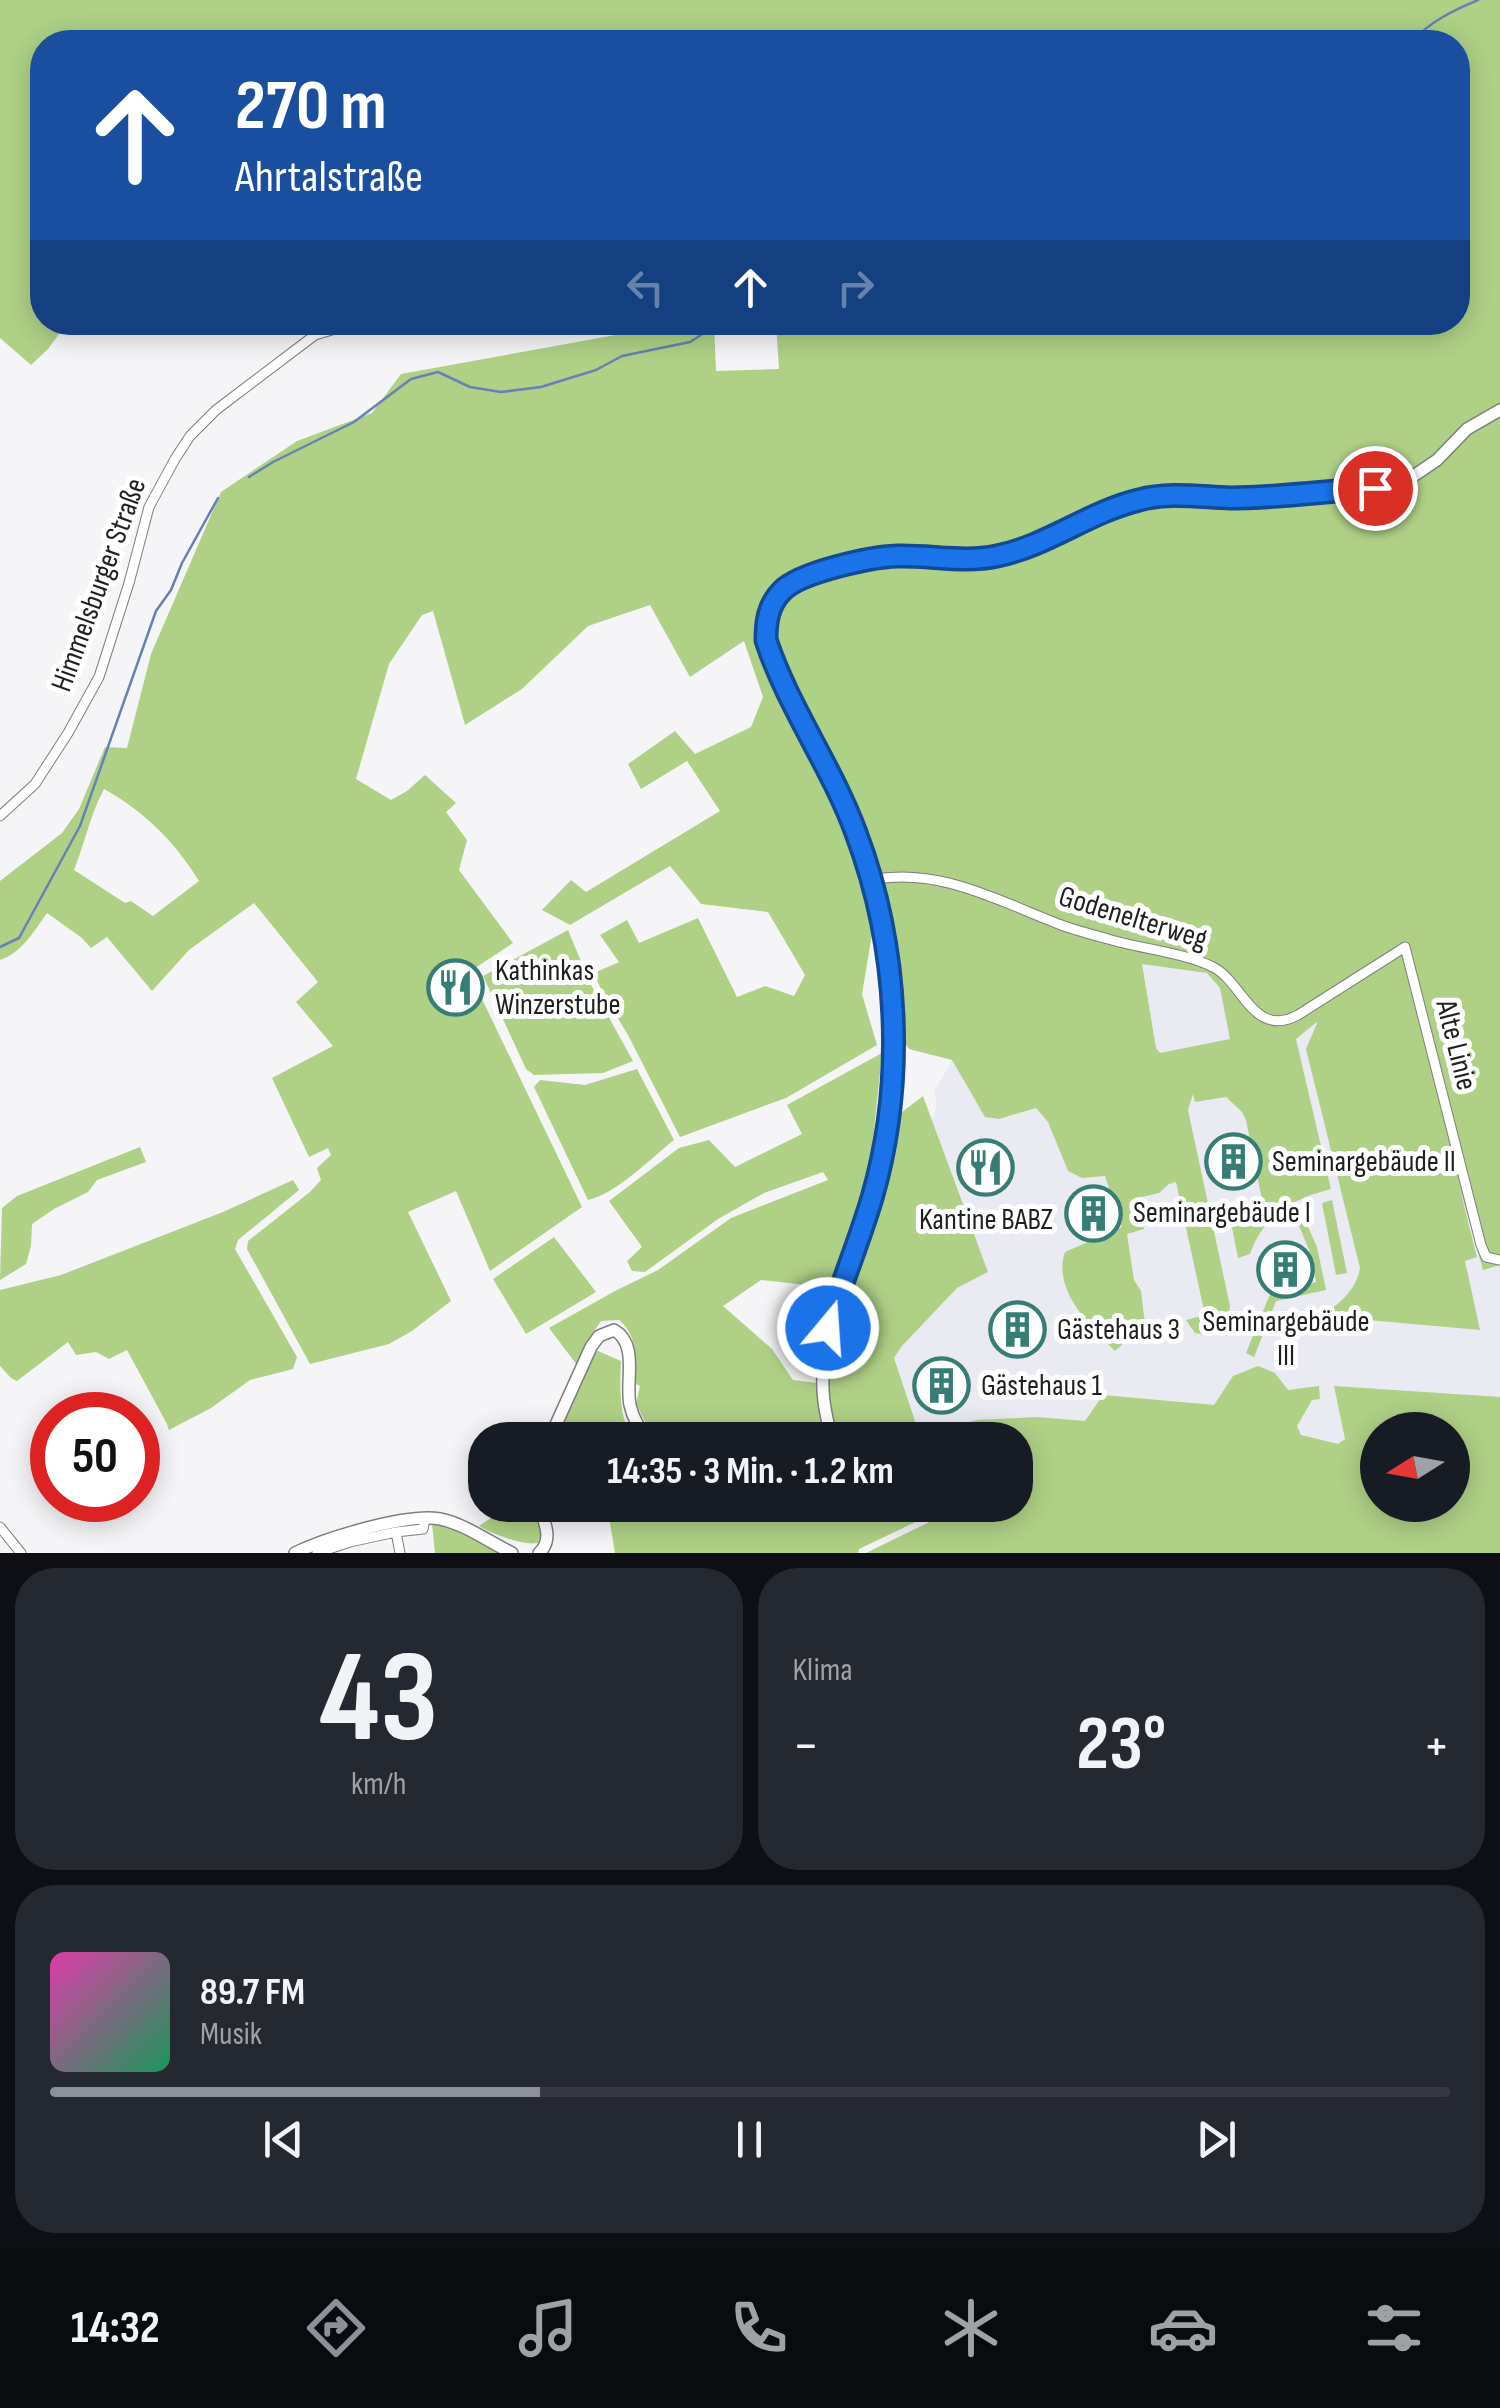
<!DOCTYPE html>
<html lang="de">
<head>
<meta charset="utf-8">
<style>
  body { margin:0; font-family:"Sofia Sans Condensed",sans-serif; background:#242831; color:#f1f3f6; height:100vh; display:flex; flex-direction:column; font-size:38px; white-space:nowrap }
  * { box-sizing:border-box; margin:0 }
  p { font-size:32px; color:#9ea1a6 }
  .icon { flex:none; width:55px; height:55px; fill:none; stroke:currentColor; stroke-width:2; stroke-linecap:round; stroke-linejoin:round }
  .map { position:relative; height:1553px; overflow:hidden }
  .sheet { display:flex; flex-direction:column; gap:15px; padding:15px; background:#0d0f14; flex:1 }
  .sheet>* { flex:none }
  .banner { position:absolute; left:30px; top:30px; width:1440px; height:305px; border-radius:40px; box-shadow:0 5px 25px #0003; background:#1a4fa0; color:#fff; overflow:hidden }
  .needle { width:65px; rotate:259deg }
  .buttons { position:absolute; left:1360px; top:1412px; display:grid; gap:20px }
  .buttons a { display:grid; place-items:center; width:110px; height:110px; border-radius:50%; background:#171b24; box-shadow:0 5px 25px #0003; font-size:50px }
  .speed { position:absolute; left:30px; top:1392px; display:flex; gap:20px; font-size:50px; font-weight:700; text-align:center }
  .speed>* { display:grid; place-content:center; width:130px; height:130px; border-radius:50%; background:#171b24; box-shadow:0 5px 25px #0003; line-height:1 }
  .speed .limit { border:15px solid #d22; background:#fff; color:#111 }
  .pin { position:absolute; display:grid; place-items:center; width:85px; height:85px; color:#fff; margin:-42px; border:5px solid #fff; border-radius:50%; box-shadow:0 2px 10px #0007 }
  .me { position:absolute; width:110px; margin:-55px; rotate:18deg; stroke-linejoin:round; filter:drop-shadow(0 0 8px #0008) }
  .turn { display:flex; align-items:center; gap:35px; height:210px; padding:0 40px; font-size:45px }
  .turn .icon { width:130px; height:130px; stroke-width:2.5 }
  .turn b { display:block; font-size:70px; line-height:85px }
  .lanes { display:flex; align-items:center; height:95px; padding:0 40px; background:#0003; justify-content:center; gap:50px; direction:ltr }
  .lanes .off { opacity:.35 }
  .big { font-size:75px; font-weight:700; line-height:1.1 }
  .sheet .card { flex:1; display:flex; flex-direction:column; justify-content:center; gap:15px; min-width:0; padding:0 35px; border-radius:40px; background:#242831 }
  .sheet .dial { align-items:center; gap:0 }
  .dial b { font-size:130px; line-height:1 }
  .song { display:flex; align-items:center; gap:30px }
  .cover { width:120px; height:120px; border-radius:15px; background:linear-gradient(135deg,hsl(320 70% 55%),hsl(150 70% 35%)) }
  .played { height:10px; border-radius:5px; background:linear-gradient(90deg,#8c9099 35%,#363941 35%) }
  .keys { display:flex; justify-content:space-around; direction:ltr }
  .heat { display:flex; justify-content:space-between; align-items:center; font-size:55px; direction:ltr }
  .sheet .tiles { flex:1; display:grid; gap:15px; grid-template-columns:1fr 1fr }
  .card:last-child { grid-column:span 2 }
  .trip { position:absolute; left:468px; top:1422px; width:565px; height:100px; border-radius:40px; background:#171b24; box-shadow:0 5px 25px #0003; font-weight:700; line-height:100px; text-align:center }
  .tab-bar { display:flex; height:160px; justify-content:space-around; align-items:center; background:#090b0e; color:#9ea1a6 }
  .tab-bar .icon { width:70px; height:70px }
  .tab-bar .active { color:#8c9099 }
  .tab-bar b { font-size:45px; color:#f1f3f6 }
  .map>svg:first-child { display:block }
  .built { fill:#eaeaf3 }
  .green { fill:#aed186; fill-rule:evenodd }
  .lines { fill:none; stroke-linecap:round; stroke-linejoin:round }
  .stream { stroke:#6581b6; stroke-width:2.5 }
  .minor-casing { stroke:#7e7e80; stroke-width:11 }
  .major-casing { stroke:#7e7e80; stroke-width:14 }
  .minor { stroke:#fff; stroke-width:9 }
  .major { stroke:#fff; stroke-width:11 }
  .route-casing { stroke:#114b97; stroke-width:25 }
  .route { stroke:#1a73e8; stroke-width:18 }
  .labels { text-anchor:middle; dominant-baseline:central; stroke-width:10; stroke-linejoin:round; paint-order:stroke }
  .street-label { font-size:30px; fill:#1e1f1f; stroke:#fff }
  .poi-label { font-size:30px; fill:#1e1f1f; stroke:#fff; text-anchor:start }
</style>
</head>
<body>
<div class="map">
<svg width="1500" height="1553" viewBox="0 0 1500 1553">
  <rect width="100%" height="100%" fill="#f5f5f7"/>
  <!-- built -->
  <path class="built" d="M 1142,963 L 1207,973 L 1401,969 L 1483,1270 L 1500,1265 L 1500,1469 L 1452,1430 L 1378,1430 L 1377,1479 L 1074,1433 L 980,1440 L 835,1440 L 895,1228 L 937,1105 L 934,1092 L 959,1048 Z"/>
  <!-- green -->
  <path class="green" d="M 0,0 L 1500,0 L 1500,1265 L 1483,1270 L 1458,1182 L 1477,1257 L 1465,1261 L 1480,1330 L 1323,1316 C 1340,1302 1356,1291 1360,1268 L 1306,1049 L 1318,1021 L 1296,1039 L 1331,1189 C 1291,1200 1265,1213 1250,1254 L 1238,1258 L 1229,1212 L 1263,1205 L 1246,1120 L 1242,1112 L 1226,1097 L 1195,1102 L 1193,1094 L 1188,1110 L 1230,1306 C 1227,1330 1220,1338 1195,1333 L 1186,1320 L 1205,1315 L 1176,1182 L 1169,1184 L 1159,1193 L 1138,1198 L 1144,1229 L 1127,1234 L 1134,1280 L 1141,1291 L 1145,1324 L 1115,1351 C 1090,1327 1052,1289 1065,1252 L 1122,1227 L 1105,1176 L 1082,1178 L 1068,1171 L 1048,1122 L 1036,1108 L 999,1119 L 985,1117 L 952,1060 L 909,1049 L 897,1031 L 899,1003 L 890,925 L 876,867 L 840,773 L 827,778 L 874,922 L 862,994 L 877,1045 L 786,1098 L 680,1137 L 628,1035 L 603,994 L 594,973 L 619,962 L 600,935 L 627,920 L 639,943 L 698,918 L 737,997 L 765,986 L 794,996 L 805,975 L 768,912 L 701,904 L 670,866 L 570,925 L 542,910 L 571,880 L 586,892 L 720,811 L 687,761 L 641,789 L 628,764 L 675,731 L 695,754 L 751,727 L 763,697 L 744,641 L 690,677 L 650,605 L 588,626 L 522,689 L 465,725 L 433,611 L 422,615 L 389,664 L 356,779 L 391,800 L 407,791 L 425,775 L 456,803 L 446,812 L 467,840 L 459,870 L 513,943 L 469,972 L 582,1207 L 490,1271 L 456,1191 L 408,1212 L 451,1301 L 412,1331 L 389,1344 L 310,1364 L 247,1249 L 248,1241 L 310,1192 L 321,1180 L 317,1168 L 331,1155 L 328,1148 L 309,1157 L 272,1078 L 333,1046 L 296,1002 L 318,982 L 254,903 L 189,950 L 152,991 L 107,937 L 91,948 L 82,938 L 47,913 C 34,931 22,953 0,960 L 0,881 L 62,833 L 79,809 L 105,747 L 127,748 L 151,654 L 221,492 L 297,441 L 372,413 L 401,374 L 682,323 L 714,323 L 716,371 L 779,369 L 776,323 L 1458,322 L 1458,42 L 42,42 L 42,322 L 67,323 L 48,349 L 31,365 L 0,338 ZM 104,789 C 144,811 175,842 199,881 L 153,916 L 131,901 L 125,903 L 74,870 C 85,843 90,815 104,789 ZM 1142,964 L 1207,973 L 1220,988 L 1230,1039 L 1160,1053 L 1156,1048 Z
    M 568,930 L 590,983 L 633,1061 L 603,1073 L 534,1075 L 526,1069 L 483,976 Z
    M 882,1053 L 869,1179 L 833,1288 L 761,1280 L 723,1306 L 772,1349 L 793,1380 L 817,1383 L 828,1440 L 656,1440 L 652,1437 L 636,1403 L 640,1386 L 634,1383 C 635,1358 639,1337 619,1320 L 601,1321 L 584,1346 L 577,1365 L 549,1328 L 615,1291 L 658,1270 L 731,1218 L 828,1180 L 823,1172 L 764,1193 L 718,1219 L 645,1272 L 632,1271 L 627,1261 L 642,1247 L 609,1201 L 679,1148 L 709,1140 L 735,1167 L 802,1134 L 787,1105 Z
    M 637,1069 L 674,1140 C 651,1158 616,1194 588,1200 L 534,1087 L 540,1080 L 585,1085 Z
    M 923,1096 L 988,1272 L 957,1288 L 901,1347 L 894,1358 L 919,1433 L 977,1420 L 1037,1417 L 1085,1421 L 1103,1395 L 1214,1405 L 1233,1376 L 1258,1366 L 1275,1373 L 1288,1390 L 1319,1386 L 1320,1399 L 1312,1400 L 1297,1426 L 1301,1435 L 1338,1444 L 1345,1439 L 1334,1386 L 1500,1397 L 1500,1553 L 866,1553 L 964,1505 L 1015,1505 L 1015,1440 L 835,1440 L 826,1383 L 831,1338 L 842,1294 L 864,1256 L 883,1200 L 898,1115 ZM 1378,1430 L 1452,1430 L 1452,1505 L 1378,1505 Z
    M 140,1147 L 146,1162 L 97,1180 L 88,1192 L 54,1209 L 32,1224 L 31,1246 L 26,1264 L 0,1280 L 2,1208 L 17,1196 Z
    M 293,1180 L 299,1190 L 238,1240 L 235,1249 L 297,1357 L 293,1369 L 250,1380 L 211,1408 L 169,1430 L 167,1424 L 127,1350 L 109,1359 L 96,1352 L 76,1355 L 68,1342 L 17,1381 L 11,1378 L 0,1366 L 0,1290 L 61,1275 L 223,1212 Z
    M 1332,1200 L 1347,1273 L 1336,1275 L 1322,1203 Z
    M 1302,1213 L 1317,1247 L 1326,1290 L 1276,1301 L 1254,1357 L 1246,1353 L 1270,1294 L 1316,1282 L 1309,1250 L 1295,1216 Z
    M 554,1237 L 596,1292 L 526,1334 L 493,1279 Z
    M 593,1351 L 598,1351 L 621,1361 C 620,1384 618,1424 636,1440 L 556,1440 L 561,1423 L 581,1386 Z
    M 510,1505 L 535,1505 C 537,1514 544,1529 543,1538 C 540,1553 489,1533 479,1526 Z
    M 607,1505 L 951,1505 L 859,1549 L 858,1553 L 615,1553 Z
    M 432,1523 L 460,1532 L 498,1553 L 435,1553 Z"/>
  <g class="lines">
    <!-- stream -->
    <path class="stream" d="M 1412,42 C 1429,22 1454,10 1478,0
      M 872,322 L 891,333 L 930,327 L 1009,325 L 1015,322
      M 249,477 L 273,462 L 354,422 L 411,379 L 438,372 L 470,387 L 501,392 L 541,387 L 596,370 L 622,356 L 690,342 L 721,322
      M 0,947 L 19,938 L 80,826 L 156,611 L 171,590 L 182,563 L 218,498"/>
    <defs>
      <path id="minor" d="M 0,816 L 35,784 L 68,733 L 99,677 L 129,583 L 149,507 L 175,459 L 190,436 L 216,410 L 315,335 L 359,322
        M 871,880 C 940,866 1002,903 1064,926 C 1078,931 1094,935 1108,939 C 1141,949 1182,952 1213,967 C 1243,982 1253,1039 1298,1015 L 1405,947 L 1481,1245 L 1486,1257 L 1500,1260
        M 0,1527 L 21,1553
        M 396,1532 L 423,1529 L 425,1519
        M 317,1553 L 350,1542 L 396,1532 L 400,1553"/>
      <path id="major" d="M 549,1440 L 591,1347 L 599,1336 L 614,1330 C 639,1344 625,1381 630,1405 C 633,1419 640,1429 648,1440
        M 832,1440 C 828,1423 823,1406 823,1388 C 820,1321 854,1261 872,1198 C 888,1145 892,1089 893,1033 C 894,957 877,875 844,805 C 827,768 809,732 791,696 C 783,678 773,660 767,641 C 766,622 768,605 782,591 C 800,572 871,557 897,556 C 931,555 964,562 997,556 C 1047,546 1089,511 1139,499 C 1169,492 1199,497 1230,498 C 1278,498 1327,491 1375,488 L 1412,477 L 1437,460 L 1467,429 L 1500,410
        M 295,1553 C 326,1538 407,1513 440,1519 C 465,1524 489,1542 512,1553
        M 539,1553 C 554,1540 544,1521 539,1505"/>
    </defs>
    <!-- minor casing -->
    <use href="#minor" class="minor-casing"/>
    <!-- major casing -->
    <use href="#major" class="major-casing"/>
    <!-- minor -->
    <use href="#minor" class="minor"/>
    <!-- major -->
    <use href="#major" class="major"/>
  </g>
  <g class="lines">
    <defs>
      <path id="route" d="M 828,1328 C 841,1284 859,1242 872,1198 C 906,1081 899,947 856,833 C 832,767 788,707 766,640 C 766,622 768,605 782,591 C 800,572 871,557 897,556 C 931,555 964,563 997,556 C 1047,546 1089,512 1139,500 C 1169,492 1199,497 1230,498 C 1278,498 1327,491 1375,488"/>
    </defs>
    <!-- route casing -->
    <use href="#route" class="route-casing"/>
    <!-- route -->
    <use href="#route" class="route"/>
  </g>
  <!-- icons -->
  <defs>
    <symbol id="restaurant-ring" viewBox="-11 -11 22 22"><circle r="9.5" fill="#fff" stroke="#367d76" stroke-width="1.5"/><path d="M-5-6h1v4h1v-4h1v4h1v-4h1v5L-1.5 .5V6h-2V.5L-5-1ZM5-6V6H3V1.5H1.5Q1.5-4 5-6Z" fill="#367d76"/></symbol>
    <symbol id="building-ring" viewBox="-11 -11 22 22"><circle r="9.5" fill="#fff" stroke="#367d76" stroke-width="1.5"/><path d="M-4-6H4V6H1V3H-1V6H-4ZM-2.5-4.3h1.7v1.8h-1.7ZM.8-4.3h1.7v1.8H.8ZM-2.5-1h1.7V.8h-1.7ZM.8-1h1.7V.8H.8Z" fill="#367d76"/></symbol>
  </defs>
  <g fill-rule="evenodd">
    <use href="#restaurant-ring" x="424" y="956" width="63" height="63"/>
    <use href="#building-ring" x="1202" y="1130" width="63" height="63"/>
    <use href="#restaurant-ring" x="954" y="1136" width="63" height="63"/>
    <use href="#building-ring" x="1062" y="1182" width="63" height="63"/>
    <use href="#building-ring" x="1254" y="1238" width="63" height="63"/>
    <use href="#building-ring" x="986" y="1298" width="63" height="63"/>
    <use href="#building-ring" x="910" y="1354" width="63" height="63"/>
  </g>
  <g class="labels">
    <!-- street labels -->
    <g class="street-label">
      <text transform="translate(99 585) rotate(-70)">Himmelsburger Straße</text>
      <text transform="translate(1133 918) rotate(17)">Godenelterweg</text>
      <text transform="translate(1456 1045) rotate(76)">Alte Linie</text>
    </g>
    <!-- poi labels -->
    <g class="poi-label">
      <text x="495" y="971">Kathinkas<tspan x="495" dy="34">Winzerstube</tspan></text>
      <text x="1272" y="1162">Seminargebäude II</text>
      <text x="1133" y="1213">Seminargebäude I</text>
      <text x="986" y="1220" text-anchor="middle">Kantine BABZ</text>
      <text x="1286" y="1322" text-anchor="middle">Seminargebäude<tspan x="1286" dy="34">III</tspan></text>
      <text x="1057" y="1330">Gästehaus 3</text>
      <text x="981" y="1386">Gästehaus 1</text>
    </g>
  </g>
</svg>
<div class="buttons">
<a><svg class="needle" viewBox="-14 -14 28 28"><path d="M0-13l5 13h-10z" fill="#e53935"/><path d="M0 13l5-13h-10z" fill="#9ea1a6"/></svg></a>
</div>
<div class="speed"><div class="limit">50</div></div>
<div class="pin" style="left:1375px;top:488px;background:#d93025"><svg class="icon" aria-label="arrive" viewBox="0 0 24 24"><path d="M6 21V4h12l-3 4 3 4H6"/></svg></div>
<svg class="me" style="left:828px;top:1328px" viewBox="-20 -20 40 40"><circle r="17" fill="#1a73e8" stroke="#fff" stroke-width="3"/><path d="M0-11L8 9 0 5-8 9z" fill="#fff"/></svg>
<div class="trip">14:35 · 3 Min. · 1.2 km</div>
<div class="banner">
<div class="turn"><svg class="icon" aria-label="ahead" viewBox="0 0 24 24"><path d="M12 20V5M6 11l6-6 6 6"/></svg><div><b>270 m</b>Ahrtalstraße</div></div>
<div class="lanes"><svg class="icon off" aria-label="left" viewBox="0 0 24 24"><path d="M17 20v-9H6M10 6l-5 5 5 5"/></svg><svg class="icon" aria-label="ahead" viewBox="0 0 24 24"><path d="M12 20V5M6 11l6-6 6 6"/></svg><svg class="icon off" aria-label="right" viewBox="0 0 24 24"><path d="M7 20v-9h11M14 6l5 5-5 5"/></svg></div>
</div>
</div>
<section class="sheet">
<div class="tiles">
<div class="card dial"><b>43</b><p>km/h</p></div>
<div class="card"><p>Klima</p>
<div class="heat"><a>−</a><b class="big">23°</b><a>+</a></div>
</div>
<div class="card">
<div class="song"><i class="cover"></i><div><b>89.7 FM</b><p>Musik</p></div></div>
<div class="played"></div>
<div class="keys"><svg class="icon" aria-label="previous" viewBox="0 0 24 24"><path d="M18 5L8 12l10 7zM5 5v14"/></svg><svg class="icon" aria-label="pause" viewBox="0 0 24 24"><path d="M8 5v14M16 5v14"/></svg><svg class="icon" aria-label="next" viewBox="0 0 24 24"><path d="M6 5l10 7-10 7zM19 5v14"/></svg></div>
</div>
</div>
</section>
<nav class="tab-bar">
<b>14:32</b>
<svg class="icon active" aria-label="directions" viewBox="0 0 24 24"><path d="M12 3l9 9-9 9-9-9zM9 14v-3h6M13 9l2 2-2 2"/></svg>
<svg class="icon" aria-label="music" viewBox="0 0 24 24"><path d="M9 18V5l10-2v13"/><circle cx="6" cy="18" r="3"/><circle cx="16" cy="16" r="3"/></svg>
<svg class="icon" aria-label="phone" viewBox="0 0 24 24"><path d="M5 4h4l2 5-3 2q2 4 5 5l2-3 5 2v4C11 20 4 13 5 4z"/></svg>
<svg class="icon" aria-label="climate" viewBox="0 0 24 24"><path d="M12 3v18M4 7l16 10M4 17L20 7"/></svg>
<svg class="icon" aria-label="car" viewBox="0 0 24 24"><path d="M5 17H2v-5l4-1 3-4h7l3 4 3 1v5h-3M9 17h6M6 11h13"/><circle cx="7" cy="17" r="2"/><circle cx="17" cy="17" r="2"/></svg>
<svg class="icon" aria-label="filters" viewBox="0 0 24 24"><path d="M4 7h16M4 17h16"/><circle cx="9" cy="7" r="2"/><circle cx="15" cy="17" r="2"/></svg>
</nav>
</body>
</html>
